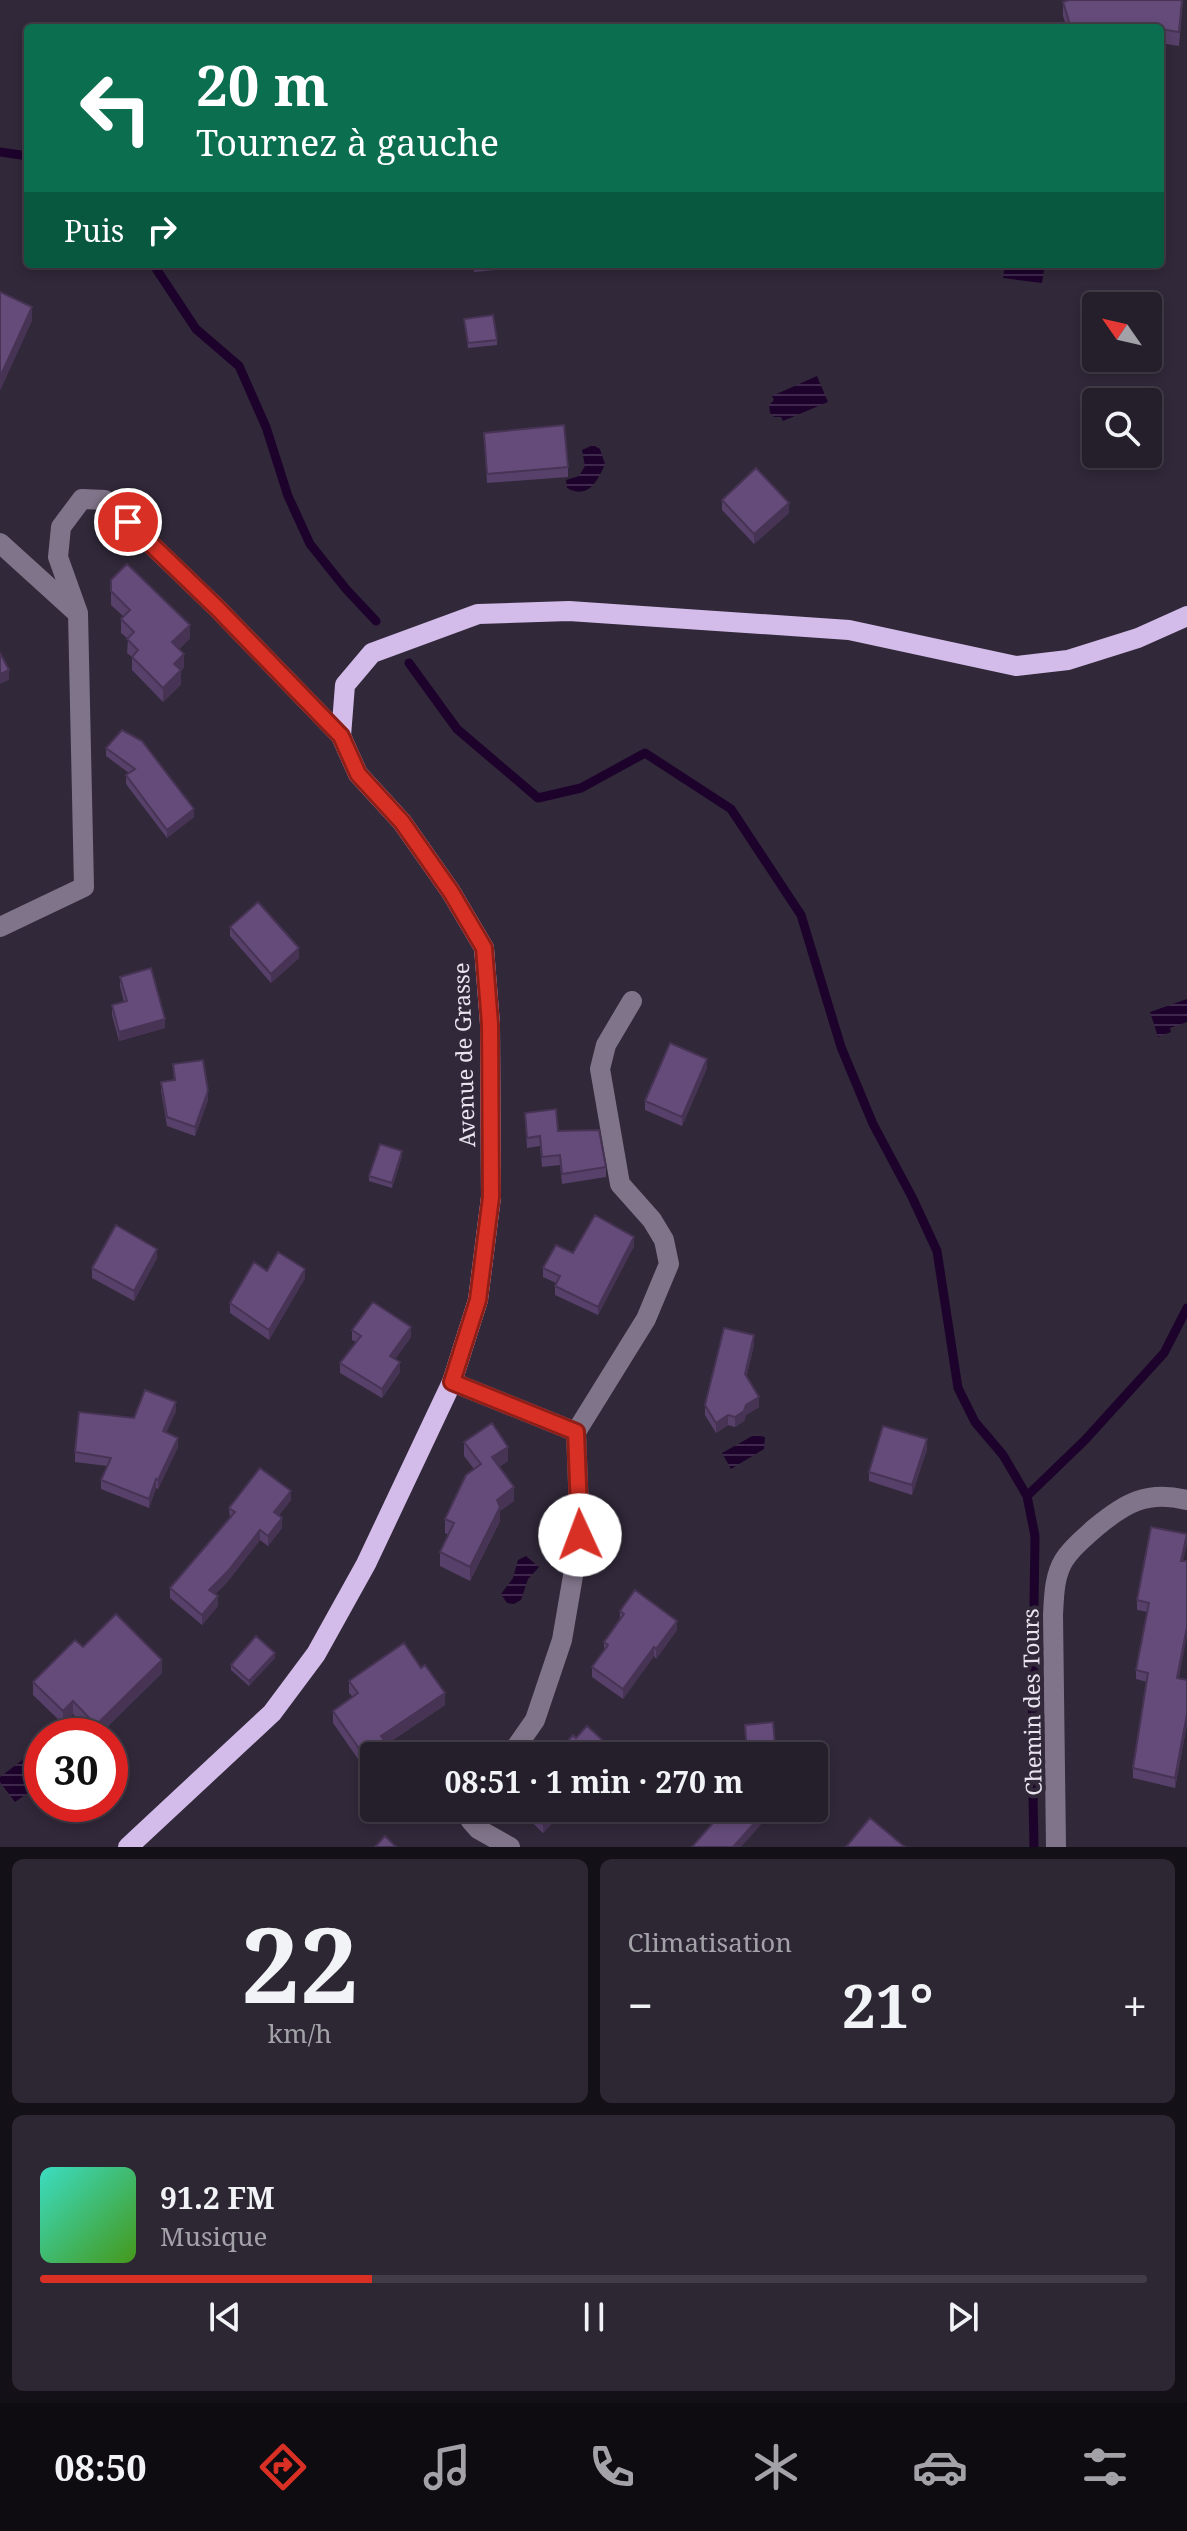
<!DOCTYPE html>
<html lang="fr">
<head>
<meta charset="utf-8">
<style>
  body { margin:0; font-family:"Noto Serif",serif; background:#2d2733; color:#f1f3f6; height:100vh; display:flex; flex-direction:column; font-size:30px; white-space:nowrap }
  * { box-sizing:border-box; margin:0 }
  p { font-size:26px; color:#a3a2a9 }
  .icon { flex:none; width:44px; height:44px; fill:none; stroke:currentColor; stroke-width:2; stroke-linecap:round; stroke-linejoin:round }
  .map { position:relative; height:1847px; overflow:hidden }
  .panel { display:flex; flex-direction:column; gap:12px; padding:12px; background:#141018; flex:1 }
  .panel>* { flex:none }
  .guide { position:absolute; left:24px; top:24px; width:1140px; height:244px; border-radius:8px; box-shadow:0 4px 12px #0003,0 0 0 2px #423c47; background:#0b6e4f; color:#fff; overflow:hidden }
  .needle { width:52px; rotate:304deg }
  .tools { position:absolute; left:1082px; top:292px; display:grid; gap:16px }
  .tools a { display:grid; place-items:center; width:80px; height:80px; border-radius:8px; background:#251e2b; box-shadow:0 4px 12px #0003,0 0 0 2px #423c47; font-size:40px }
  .speed { position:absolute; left:24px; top:1718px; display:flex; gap:16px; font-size:40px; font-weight:700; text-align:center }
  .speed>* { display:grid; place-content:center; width:104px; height:104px; border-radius:50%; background:#251e2b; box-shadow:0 4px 12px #0003,0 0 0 2px #423c47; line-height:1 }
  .speed .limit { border:12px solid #d22; background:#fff; color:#111 }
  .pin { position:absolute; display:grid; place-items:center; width:68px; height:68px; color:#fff; margin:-34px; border:4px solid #fff; border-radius:50%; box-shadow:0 2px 8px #0007 }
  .me { position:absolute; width:88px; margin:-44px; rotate:358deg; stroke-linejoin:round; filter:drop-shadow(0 0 6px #0008) }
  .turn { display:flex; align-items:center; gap:28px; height:168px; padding:0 40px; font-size:36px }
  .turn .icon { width:104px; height:104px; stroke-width:2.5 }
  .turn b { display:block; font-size:56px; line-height:68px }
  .then { display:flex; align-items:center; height:76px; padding:0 40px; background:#0003; gap:16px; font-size:30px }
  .big { font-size:60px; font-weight:700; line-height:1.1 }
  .panel .widget { flex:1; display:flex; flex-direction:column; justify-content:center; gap:12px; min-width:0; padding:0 28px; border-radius:12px; background:#2d2733 }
  .panel .dial { align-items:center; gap:0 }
  .dial b { font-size:104px; line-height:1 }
  .song { display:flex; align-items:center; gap:24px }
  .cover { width:96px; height:96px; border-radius:12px; background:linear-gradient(135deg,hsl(170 70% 55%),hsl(100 70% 35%)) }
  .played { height:8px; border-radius:4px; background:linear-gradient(90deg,#d93025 30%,#423c47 30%) }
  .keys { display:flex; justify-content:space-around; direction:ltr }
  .heat { display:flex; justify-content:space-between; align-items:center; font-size:44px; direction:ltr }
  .panel .tiles { flex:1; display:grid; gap:12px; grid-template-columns:1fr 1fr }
  .widget:last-child { grid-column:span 2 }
  .trip { position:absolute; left:360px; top:1742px; width:468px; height:80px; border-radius:8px; background:#251e2b; box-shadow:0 4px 12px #0003,0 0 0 2px #423c47; font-weight:700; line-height:80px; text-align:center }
  .dock { display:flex; height:128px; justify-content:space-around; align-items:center; background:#0f0c11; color:#a3a2a9 }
  .dock .icon { width:56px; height:56px }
  .dock .active { color:#d93025 }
  .dock b { font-size:36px; color:#f1f3f6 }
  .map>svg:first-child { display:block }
  .water { fill:url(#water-rules) }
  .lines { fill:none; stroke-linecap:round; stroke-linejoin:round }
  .stream { stroke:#1d032c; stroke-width:9 }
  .minor { stroke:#80748a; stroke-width:20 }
  .major { stroke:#d4bcea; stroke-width:20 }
  .wall { fill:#574069 }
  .shaded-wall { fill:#473455 }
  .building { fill:#654b7a; stroke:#473455; stroke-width:2 }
  .route-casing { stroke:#8d1f18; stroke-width:20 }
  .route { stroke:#d93025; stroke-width:14 }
  .labels { text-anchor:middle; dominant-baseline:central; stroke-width:8; stroke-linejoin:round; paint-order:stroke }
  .street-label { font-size:22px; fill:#eae4ef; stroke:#312839 }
</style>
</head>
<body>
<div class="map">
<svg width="1187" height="1847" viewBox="0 0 1187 1847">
  <defs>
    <pattern id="water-rules" width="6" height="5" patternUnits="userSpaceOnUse" patternTransform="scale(2)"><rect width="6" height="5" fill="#1d032c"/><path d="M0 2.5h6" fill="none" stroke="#3e284b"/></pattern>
  </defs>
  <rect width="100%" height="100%" fill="#312839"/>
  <!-- water -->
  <path class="water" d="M 1005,264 L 1045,264 L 1042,283 L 1003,278 Z
    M 817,376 L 828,402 L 783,421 L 781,417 L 774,417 L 770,413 L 769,405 L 774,400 L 772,396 Z
    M 593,445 L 600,449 L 605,464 C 598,481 588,500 567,488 L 566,480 L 579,476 L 585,466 L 582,450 Z
    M 1187,999 L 1187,1022 L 1170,1028 L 1171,1032 L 1158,1037 L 1150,1012 Z
    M 754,1435 L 765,1437 L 764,1449 L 731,1469 L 722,1453 Z
    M 526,1556 L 539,1567 L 528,1579 L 521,1600 L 514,1604 L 507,1603 L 501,1594 L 513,1578 L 518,1560 Z
    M 38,1748 L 42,1753 L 42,1783 L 15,1802 L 0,1782 L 0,1777 Z"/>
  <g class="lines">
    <!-- stream -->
    <path class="stream" d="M 0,152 L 28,156
      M 153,264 L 196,329 L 239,366 L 266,427 L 288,496 L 310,544 L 346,589 L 376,621
      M 409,663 L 457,729 L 538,798 L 581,788 L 645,753 L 731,809 L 801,915 L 841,1047 L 873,1124 L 912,1197 L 937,1251 L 958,1388 L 975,1422 L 1003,1455 L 1027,1496 L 1035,1536 L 1032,1745 L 1034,1847
      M 1027,1496 L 1085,1440 L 1164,1353 L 1187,1308"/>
    <!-- minor -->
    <path class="minor" d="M 0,543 L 75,611
      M 0,927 L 84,887 L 78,613 L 58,557 L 61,527 L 82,499 L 105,500 L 217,608 L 341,736
      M 452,1382 L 576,1432 L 580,1535 L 562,1640 L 535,1720 L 510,1756
      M 576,1432 L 646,1319 L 669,1264 L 664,1240 L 652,1220 L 620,1184 L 600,1069 L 606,1045 L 632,1001
      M 475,1808 L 471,1821 L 478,1829 L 510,1847
      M 1056,1847 L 1053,1615 C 1054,1597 1054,1576 1064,1560 C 1072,1547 1084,1538 1095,1528 C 1125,1503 1147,1490 1187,1500"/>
    <!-- major -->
    <path class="major" d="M 128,1847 L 272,1713 L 316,1654 L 366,1564 L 452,1382 L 478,1300 L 491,1197 L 490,1024 L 484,948 L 451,892 L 402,822 L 358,774 L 341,736 L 345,685 L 372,653 L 478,614 L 569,611 L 849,630 L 1016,666 L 1068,660 L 1138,638 L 1187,616"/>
  </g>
  <!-- wall -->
  <path class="wall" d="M 1183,0 L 1179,46 L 1160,43 L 1160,28 L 1067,28 L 1063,16 L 1063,2 Z
    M 474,264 L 554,264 L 474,272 Z
    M 464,319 L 497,340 L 497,345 L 468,348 Z
    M 484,433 L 568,467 L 568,477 L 487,483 Z
    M 722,500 L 789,513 L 754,544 L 722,510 Z
    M 111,580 L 190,638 L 179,649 L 184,667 L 181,671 L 181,684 L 163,702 L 132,670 L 132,657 L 127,653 L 128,639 L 121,633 L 121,619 L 124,617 L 111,605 Z
    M 122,730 L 194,817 L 167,838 L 126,784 L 126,775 L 129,773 L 106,756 L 106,748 Z
    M 230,927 L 299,958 L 271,983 L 230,936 Z
    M 120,977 L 165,1028 L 119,1041 L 112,1015 L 112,1005 L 124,1002 L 120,986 Z
    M 173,1064 L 208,1100 L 195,1136 L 167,1126 L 161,1091 L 161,1082 L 174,1080 Z
    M 707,1068 L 682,1126 L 645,1110 L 645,1101 Z
    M 525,1113 L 558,1131 L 606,1167 L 606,1177 L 562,1184 L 560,1165 L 542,1167 L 540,1146 L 527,1148 Z
    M 402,1156 L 392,1188 L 369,1181 L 369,1176 Z
    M 634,1246 L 598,1315 L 555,1295 L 555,1286 L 556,1283 L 543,1277 L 543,1268 L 573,1253 Z
    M 157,1258 L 134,1301 L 92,1278 L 92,1268 Z
    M 267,1271 L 305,1278 L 269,1340 L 230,1313 L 230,1303 Z
    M 352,1330 L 411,1337 L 395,1359 L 400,1372 L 382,1398 L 340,1373 L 340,1363 L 356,1342 L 352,1340 Z
    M 754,1345 L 746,1377 L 759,1407 L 746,1415 L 744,1421 L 735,1427 L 728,1425 L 716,1433 L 705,1415 L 705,1405 Z
    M 176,1411 L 166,1432 L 178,1447 L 158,1489 L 156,1488 L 149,1508 L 101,1489 L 101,1480 L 107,1466 L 75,1462 L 75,1452 L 134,1418 Z
    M 464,1442 L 508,1461 L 499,1467 L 514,1501 L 500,1511 L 500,1521 L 470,1581 L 440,1566 L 440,1552 L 449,1535 L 445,1533 L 445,1519 L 474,1469 L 464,1456 Z
    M 927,1449 L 912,1495 L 869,1481 L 869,1472 Z
    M 291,1500 L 279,1515 L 282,1528 L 268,1546 L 260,1540 L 228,1581 L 215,1594 L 218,1606 L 202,1625 L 170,1598 L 170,1588 L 230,1518 L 229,1508 Z
    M 1183,1561 L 1179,1678 L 1187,1680 L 1187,1724 L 1175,1788 L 1133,1778 L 1133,1768 L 1147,1682 L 1136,1679 L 1136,1670 L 1148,1612 L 1137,1610 L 1137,1600 Z
    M 620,1611 L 677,1630 L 656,1659 L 654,1656 L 623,1699 L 592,1677 L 592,1667 L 604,1651 L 604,1642 L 620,1618 Z
    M 83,1647 L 162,1673 L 98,1736 L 94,1736 L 73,1714 L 63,1724 L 33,1695 L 33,1682 Z
    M 275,1658 L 249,1686 L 231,1670 L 231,1665 Z
    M 349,1681 L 445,1705 L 387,1744 L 374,1756 L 374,1782 L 333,1723 L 333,1711 L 353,1697 L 349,1693 Z
    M 517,1808 L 567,1808 L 543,1833 Z"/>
  <!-- shaded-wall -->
  <path class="shaded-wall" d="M 32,307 L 32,321 L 0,391 L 0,377 Z
    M 789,503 L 789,513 L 754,544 L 754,534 Z
    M 190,625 L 190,638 L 172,656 L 172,642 Z
    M 184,654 L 184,667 L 181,671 L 181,684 L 163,702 L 163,688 L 174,664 Z
    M 9,670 L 9,680 L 0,684 L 0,674 Z
    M 194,809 L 194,817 L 167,838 L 167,830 Z
    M 299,948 L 299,958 L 271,983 L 271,974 Z
    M 165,1019 L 165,1028 L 119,1041 L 119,1032 Z
    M 707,1059 L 707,1068 L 682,1126 L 682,1117 Z
    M 208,1091 L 208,1100 L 195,1136 L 195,1127 Z
    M 402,1151 L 402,1156 L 392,1188 L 392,1183 Z
    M 634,1237 L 634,1246 L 598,1315 L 598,1307 Z
    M 157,1249 L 157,1258 L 134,1301 L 134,1291 Z
    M 305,1269 L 305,1278 L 269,1340 L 269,1330 Z
    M 411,1327 L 411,1337 L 390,1366 L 390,1356 Z
    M 754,1335 L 754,1345 L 745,1383 L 745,1374 Z
    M 400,1362 L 400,1372 L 382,1398 L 382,1389 Z
    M 759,1397 L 759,1407 L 746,1415 L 744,1421 L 735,1427 L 735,1417 L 746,1405 Z
    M 176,1402 L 176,1411 L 163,1440 L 163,1431 Z
    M 728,1415 L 728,1425 L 716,1433 L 716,1423 Z
    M 178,1438 L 178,1447 L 158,1489 L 158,1480 Z
    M 927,1439 L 927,1449 L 912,1495 L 912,1485 Z
    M 508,1447 L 508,1461 L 492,1471 L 492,1457 Z
    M 156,1479 L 156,1488 L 149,1508 L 149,1499 Z
    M 514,1487 L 514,1501 L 500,1511 L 500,1521 L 470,1581 L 470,1567 L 497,1500 Z
    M 291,1491 L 291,1500 L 274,1522 L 274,1512 Z
    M 282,1518 L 282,1528 L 268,1546 L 268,1536 Z
    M 260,1530 L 260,1540 L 228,1581 L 209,1600 L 209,1590 Z
    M 1187,1535 L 1187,1544 L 1181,1570 L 1181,1561 Z
    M 218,1596 L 218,1606 L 202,1625 L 202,1615 Z
    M 677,1621 L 677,1630 L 656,1659 L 656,1649 Z
    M 1187,1627 L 1187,1636 L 1177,1688 L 1177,1678 Z
    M 654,1647 L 654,1656 L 623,1699 L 623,1689 Z
    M 275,1653 L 275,1658 L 249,1686 L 249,1681 Z
    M 162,1660 L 162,1673 L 98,1736 L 96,1736 L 96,1725 Z
    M 445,1693 L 445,1705 L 381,1748 L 381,1736 Z
    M 73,1701 L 73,1714 L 63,1724 L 63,1711 Z
    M 1187,1714 L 1187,1724 L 1175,1788 L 1175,1778 Z
    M 609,1746 L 609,1756 L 600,1756 Z
    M 558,1808 L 567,1808 L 543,1833 L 543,1824 Z
    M 768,1808 L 776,1808 L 741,1847 L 733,1847 Z"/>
  <!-- building -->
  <path class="building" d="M 1069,0 L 1182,0 L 1179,32 L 1160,29 L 1160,28 L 1132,26 L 1124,28 L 1071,28 L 1063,2 Z
    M 0,292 L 32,307 L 0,377 Z
    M 493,315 L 497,340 L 468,343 L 464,319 Z
    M 564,425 L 568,467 L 487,474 L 484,433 Z
    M 756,468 L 789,503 L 754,534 L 722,500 Z
    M 127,564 L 190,625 L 172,642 L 184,654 L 174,664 L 181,670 L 163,688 L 132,657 L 138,650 L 127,639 L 134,632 L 121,619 L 130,610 L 111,591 L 111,580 Z
    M 0,653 L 9,670 L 0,674 Z
    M 122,730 L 142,741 L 194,809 L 167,830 L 126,775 L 135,769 L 106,748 Z
    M 258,902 L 299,948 L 271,974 L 230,927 Z
    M 151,968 L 165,1019 L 119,1032 L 112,1005 L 127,1001 L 120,977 Z
    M 670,1043 L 707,1059 L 682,1117 L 645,1101 Z
    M 203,1060 L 208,1091 L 195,1127 L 167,1117 L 161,1082 L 175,1080 L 173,1064 Z
    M 556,1109 L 558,1131 L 599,1130 L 606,1167 L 562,1174 L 560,1155 L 542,1157 L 540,1136 L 527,1138 L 525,1113 Z
    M 380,1144 L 402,1151 L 392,1183 L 369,1176 Z
    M 595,1215 L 634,1237 L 598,1307 L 555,1286 L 560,1276 L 543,1268 L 556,1245 L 573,1253 Z
    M 116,1225 L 157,1249 L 134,1291 L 92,1268 Z
    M 278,1252 L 305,1269 L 269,1330 L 230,1303 L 254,1262 L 267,1271 Z
    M 373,1302 L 411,1327 L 390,1356 L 400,1362 L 382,1389 L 340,1363 L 361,1336 L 352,1330 Z
    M 724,1328 L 754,1335 L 745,1374 L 759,1397 L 746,1405 L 744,1411 L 735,1417 L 728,1415 L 716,1423 L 705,1405 Z
    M 145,1390 L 176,1402 L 163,1431 L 178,1438 L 158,1480 L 156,1479 L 149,1499 L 101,1480 L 111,1458 L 75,1452 L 79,1412 L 134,1418 Z
    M 492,1423 L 508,1447 L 492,1457 L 514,1487 L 497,1500 L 500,1507 L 470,1567 L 440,1552 L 454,1523 L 445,1519 L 466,1475 L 481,1464 L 464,1442 Z
    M 883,1426 L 927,1439 L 912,1485 L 869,1472 Z
    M 260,1468 L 291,1491 L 274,1512 L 282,1518 L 268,1536 L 260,1530 L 228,1571 L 209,1590 L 218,1596 L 202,1615 L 170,1588 L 235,1512 L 229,1508 Z
    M 1151,1527 L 1187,1534 L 1181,1561 L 1187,1561 L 1187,1627 L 1177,1678 L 1187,1680 L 1187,1714 L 1175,1778 L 1133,1768 L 1148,1673 L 1136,1670 L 1149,1603 L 1137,1600 Z
    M 635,1590 L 677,1621 L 656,1649 L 654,1647 L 623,1689 L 592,1667 L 608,1645 L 604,1642 L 624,1614 L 620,1611 Z
    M 116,1614 L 162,1660 L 96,1725 L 73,1701 L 63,1711 L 33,1682 L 75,1640 L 83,1647 Z
    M 256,1636 L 275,1653 L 249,1681 L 231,1665 Z
    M 404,1643 L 421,1668 L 425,1665 L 445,1693 L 381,1736 L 396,1756 L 374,1756 L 374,1770 L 333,1711 L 358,1693 L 349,1681 Z
    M 773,1722 L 776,1756 L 744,1756 L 747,1752 L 745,1725 Z
    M 587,1726 L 609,1746 L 600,1756 L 554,1756 L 573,1735 L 576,1738 Z
    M 527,1808 L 558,1808 L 543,1824 Z
    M 726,1808 L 768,1808 L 733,1847 L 692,1847 Z
    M 870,1818 L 905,1847 L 846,1847 Z
    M 385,1836 L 396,1847 L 375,1847 Z"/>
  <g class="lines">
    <defs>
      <path id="route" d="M 128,522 L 217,608 L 341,736 L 358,774 L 402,822 L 451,892 L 484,948 L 490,1024 L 491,1197 L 478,1300 L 452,1382 L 576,1432 L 580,1535"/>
    </defs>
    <!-- route casing -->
    <use href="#route" class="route-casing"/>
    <!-- route -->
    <use href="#route" class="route"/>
  </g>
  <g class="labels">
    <!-- street labels -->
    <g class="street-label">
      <text transform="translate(463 1055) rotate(-92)">Avenue de Grasse</text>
      <text transform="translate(1031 1702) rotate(-91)">Chemin des Tours</text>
    </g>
  </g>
</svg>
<div class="tools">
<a><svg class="needle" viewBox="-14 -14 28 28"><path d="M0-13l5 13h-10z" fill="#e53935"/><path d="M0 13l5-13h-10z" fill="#a3a2a9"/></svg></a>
<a><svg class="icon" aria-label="search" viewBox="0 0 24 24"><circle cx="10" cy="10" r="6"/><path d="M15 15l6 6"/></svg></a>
</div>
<div class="speed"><div class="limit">30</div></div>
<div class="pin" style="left:128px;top:522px;background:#d93025"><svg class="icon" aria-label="arrive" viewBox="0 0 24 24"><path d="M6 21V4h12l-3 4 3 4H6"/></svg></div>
<svg class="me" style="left:580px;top:1535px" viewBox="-20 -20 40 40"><circle r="19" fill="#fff"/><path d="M0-13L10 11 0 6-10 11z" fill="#d93025"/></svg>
<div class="trip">08:51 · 1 min · 270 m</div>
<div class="guide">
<div class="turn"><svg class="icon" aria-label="left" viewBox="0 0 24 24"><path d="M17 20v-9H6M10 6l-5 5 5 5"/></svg><div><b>20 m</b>Tournez à gauche</div></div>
<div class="then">Puis<svg class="icon" aria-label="right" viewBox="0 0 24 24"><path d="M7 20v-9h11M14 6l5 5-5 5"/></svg></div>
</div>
</div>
<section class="panel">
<div class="tiles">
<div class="widget dial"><b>22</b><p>km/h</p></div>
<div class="widget"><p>Climatisation</p>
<div class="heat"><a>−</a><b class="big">21°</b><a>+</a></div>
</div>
<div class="widget">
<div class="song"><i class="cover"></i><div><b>91.2 FM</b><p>Musique</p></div></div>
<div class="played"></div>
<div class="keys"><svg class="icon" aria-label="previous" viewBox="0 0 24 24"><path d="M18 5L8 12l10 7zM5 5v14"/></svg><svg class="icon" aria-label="pause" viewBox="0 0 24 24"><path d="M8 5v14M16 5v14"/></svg><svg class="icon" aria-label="next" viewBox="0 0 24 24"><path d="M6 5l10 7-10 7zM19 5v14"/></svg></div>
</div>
</div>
</section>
<nav class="dock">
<b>08:50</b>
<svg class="icon active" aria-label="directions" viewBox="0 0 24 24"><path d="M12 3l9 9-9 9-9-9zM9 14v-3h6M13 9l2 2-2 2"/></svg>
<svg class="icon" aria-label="music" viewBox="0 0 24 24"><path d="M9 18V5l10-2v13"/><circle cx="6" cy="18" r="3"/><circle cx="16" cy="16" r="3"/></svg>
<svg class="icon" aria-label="phone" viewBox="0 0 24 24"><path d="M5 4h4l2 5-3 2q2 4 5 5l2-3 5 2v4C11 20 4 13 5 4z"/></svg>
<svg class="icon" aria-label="climate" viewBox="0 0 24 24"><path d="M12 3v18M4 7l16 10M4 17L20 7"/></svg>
<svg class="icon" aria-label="car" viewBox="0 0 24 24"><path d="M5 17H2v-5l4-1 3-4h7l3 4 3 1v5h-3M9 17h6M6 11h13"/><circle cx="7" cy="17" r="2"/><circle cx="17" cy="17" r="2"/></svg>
<svg class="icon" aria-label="filters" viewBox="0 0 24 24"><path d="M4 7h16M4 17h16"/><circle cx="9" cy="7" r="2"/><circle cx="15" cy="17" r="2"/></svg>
</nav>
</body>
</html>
